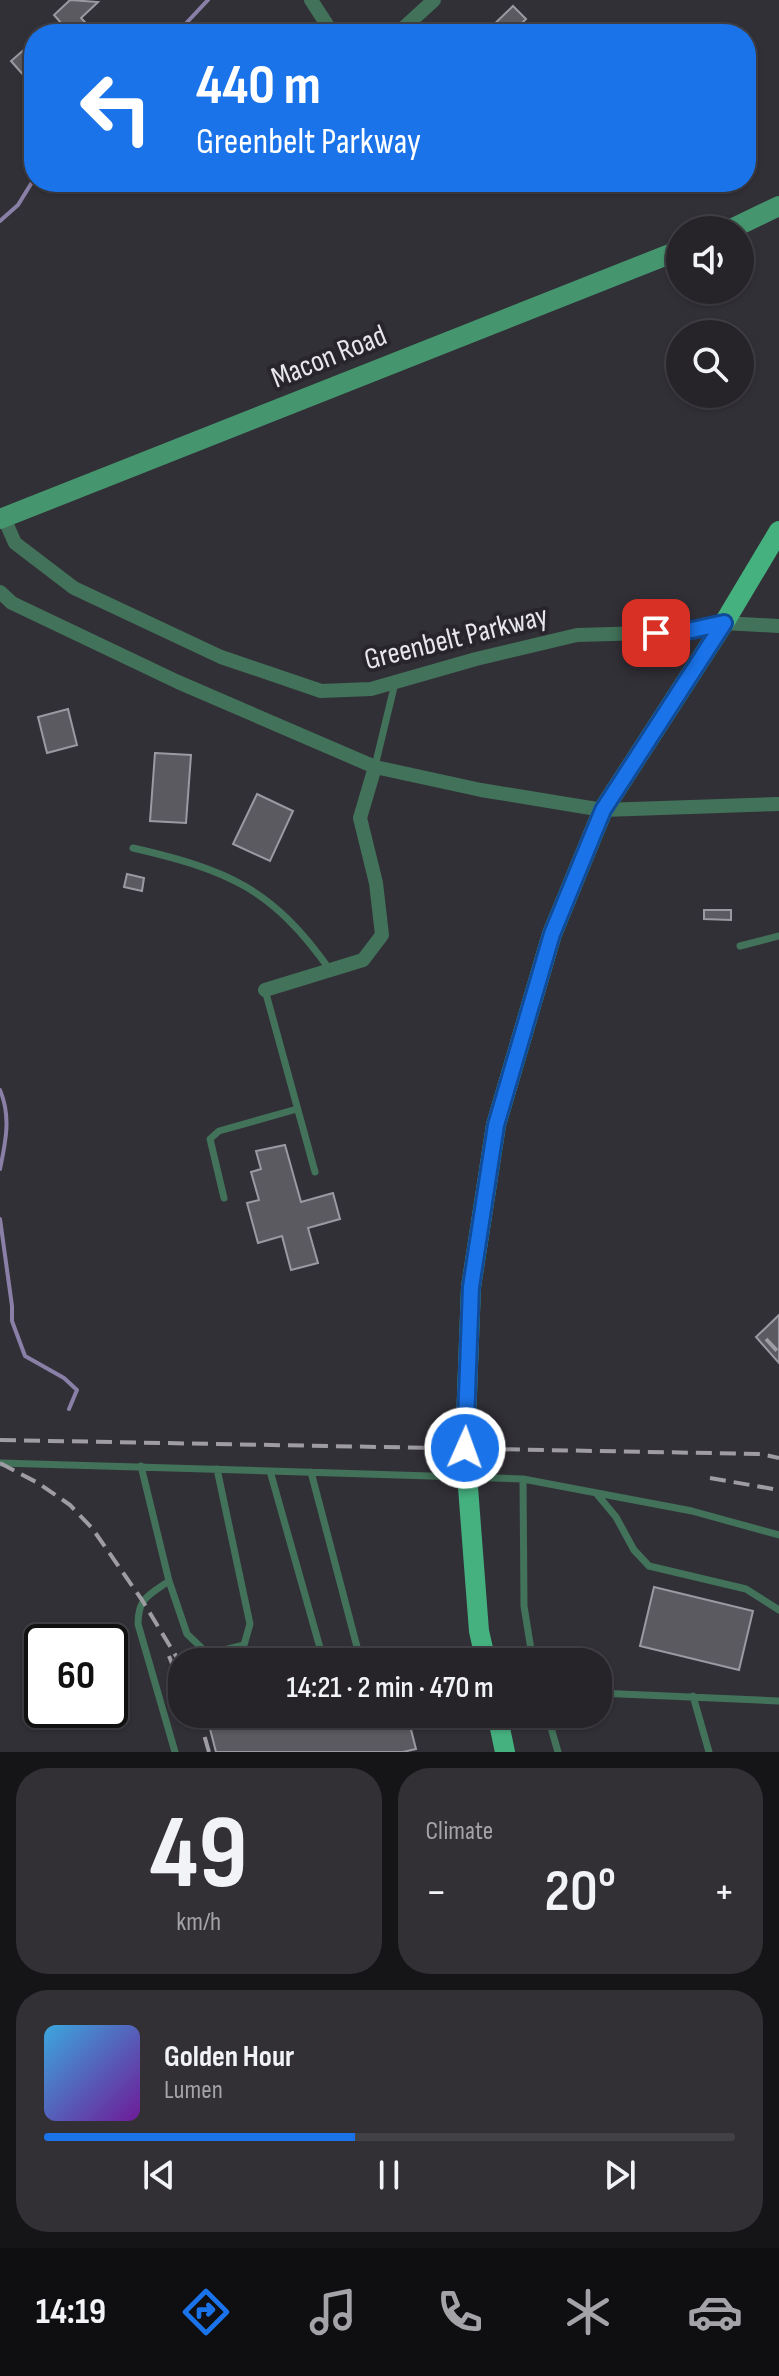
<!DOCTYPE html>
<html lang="en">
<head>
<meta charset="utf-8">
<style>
  body { margin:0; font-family:"Sofia Sans Condensed",sans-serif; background:#323035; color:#f1f3f6; height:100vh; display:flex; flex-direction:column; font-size:30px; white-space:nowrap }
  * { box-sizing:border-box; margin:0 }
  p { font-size:26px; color:#a4a4a8 }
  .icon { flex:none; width:44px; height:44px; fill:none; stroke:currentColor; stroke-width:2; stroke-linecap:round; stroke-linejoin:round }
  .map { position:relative; height:1752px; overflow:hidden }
  .sheet { display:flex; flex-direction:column; gap:16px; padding:16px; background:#151417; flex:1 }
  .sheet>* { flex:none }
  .guide { position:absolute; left:24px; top:24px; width:732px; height:168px; border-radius:32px; box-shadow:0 2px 6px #0004,0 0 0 2px #424146; background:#1a73e8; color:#fff; overflow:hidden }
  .buttons { position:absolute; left:666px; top:216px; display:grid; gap:16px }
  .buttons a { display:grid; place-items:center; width:88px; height:88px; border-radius:50%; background:#262429; box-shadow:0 2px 6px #0004,0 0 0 2px #424146; font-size:40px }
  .speed { position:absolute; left:24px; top:1624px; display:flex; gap:16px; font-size:40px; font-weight:700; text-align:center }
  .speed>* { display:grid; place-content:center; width:104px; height:104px; border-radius:50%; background:#262429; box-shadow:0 2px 6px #0004,0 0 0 2px #424146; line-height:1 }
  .speed .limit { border:4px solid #111; border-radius:12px; background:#fff; color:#111 }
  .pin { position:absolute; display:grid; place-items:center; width:68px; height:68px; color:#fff; margin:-34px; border-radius:16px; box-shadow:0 4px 12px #0006 }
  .me { position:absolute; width:88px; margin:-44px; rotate:2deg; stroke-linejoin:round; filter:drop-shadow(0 0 6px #0008) }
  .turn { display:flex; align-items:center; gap:28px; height:168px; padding:0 40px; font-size:36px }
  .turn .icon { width:104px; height:104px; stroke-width:2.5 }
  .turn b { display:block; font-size:56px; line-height:68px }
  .big { font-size:60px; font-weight:600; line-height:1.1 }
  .sheet .widget { flex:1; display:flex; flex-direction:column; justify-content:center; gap:12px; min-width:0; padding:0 28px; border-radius:32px; background:#323035 }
  .sheet .dial { align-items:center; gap:0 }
  .dial b { font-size:104px; line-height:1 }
  .song { display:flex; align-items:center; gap:24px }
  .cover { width:96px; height:96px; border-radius:12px; background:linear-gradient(135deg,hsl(200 70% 55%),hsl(280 70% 35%)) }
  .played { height:8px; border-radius:4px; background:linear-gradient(90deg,#1a73e8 45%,#424146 45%) }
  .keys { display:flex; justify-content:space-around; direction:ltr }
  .heat { display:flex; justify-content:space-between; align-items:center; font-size:44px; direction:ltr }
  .sheet .tiles { flex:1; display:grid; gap:16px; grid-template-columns:1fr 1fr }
  .widget:last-child { grid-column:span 2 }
  .trip { position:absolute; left:168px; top:1648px; width:444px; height:80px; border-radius:32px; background:#262429; box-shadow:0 2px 6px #0004,0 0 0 2px #424146; font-weight:600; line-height:80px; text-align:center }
  .menu { display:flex; height:128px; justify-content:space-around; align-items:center; background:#0f0e10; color:#a4a4a8 }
  .menu .icon { width:56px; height:56px }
  .menu .selected { color:#1a73e8 }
  .menu b { font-size:36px; color:#f1f3f6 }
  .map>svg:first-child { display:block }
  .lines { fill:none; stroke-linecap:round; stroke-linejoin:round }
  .stream { stroke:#8a7fa7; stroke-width:4 }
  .building { fill:#5b5a61; stroke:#9b99a1; stroke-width:2 }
  .service { stroke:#427259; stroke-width:7 }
  .minor { stroke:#427259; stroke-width:14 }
  .secondary { stroke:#45966f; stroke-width:20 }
  .primary { stroke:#45b17f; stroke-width:20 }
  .rail { stroke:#9f9da3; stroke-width:4; stroke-dasharray:16 8; stroke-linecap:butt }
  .route-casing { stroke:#114b97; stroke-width:20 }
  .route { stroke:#1a73e8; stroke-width:14 }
  .labels { text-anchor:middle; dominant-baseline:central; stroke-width:8; stroke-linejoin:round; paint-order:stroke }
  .street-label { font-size:30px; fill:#e8e7eb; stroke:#28262c }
</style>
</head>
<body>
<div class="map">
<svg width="779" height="1752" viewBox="0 0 779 1752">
  <rect width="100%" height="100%" fill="#323037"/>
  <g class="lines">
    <!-- stream -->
    <path class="stream" d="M 176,34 L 208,0
      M 0,221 L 18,205 L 34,179
      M 0,1090 C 11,1116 6,1141 0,1169
      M 0,1219 L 12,1306 L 12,1321 L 25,1356 L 64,1378 L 77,1390 L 69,1409"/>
  </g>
  <!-- building -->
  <path class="building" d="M 70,0 L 98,2 L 81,18 L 96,34 L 71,34 L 54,15 Z
    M 513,6 L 526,19 L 511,34 L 484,34 Z
    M 34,41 L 34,70 L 26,78 L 11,61 Z
    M 68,709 L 77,745 L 47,753 L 38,717 Z
    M 155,753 L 191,755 L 186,823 L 150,821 Z
    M 257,794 L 293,811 L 270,861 L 233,844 Z
    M 127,874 L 144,878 L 142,891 L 124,887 Z
    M 704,910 L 731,910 L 731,920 L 704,919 Z
    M 285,1145 L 301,1202 L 333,1193 L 340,1219 L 308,1228 L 318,1263 L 291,1270 L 282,1236 L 258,1243 L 247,1203 L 259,1200 L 251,1172 L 261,1169 L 256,1151 Z
    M 779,1315 L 779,1363 L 756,1337 Z
    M 654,1587 L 753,1611 L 739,1670 L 640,1646 Z
    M 252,1714 L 407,1714 L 416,1749 L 403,1752 L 216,1752 L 209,1725 Z"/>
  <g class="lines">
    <!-- service -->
    <path class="service" d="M 375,766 L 395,683
      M 133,848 C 228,870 272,888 330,970
      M 740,946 L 779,936
      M 265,990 L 315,1172
      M 224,1198 L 210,1139 L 219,1131 L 297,1109
      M 0,1463 L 270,1471
      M 141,1466 L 169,1581 L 187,1634 L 208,1654 L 244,1645 L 250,1624 L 217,1469
      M 311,1472 L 361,1662
      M 523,1479 L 692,1511 L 779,1535
      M 596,1493 L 616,1517 L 634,1550 L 649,1566 L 746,1589 L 779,1610
      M 169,1581 C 149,1595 138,1598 138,1624 L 175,1752
      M 324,1662 L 270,1471 L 523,1479 L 524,1606 L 533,1662
      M 598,1693 L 779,1701
      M 693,1696 L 709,1752
      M 547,1714 L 558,1752"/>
    <!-- minor -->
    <path class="minor" d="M 311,0 L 333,34
      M 397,34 L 434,0
      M 4,518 L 15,543 L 74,588 L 221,657 L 321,691 L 371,689 L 476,659 L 577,635 L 683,632 L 724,623 L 779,626
      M 0,592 L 12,603 L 178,682 L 375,767 L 481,790 L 603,810 L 779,804
      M 265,990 L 363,960 L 382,935 L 376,883 L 360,818 L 375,767"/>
    <!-- secondary -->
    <path class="secondary" d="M 729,230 L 779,206
      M 0,519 L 680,250"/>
    <!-- primary -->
    <path class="primary" d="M 486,1662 L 479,1631 L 465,1448 L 471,1287 L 496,1125 L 552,934 L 603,810 L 724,623 L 779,531
      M 497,1714 L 505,1752"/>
    <!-- rail -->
    <path class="rail" d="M 766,1339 L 779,1353
      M 0,1440 L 761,1454 L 779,1458
      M 0,1463 L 38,1483 L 70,1505 L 92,1528 L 142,1600 L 182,1666
      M 710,1478 L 779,1490
      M 169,1656 L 182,1689
      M 198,1714 L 209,1752"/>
  </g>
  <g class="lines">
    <defs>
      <path id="route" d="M 465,1448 L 471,1287 L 496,1125 L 552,934 L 603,810 L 724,623 L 683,632 L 656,633"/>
    </defs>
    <!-- route casing -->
    <use href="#route" class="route-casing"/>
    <!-- route -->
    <use href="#route" class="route"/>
  </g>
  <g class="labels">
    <!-- street labels -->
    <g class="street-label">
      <text transform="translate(329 357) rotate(-22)">Macon Road</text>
      <text transform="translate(456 638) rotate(-14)">Greenbelt Parkway</text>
    </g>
  </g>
</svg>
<div class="buttons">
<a><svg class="icon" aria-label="sound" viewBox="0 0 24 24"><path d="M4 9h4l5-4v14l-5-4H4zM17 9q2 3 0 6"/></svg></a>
<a><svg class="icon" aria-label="search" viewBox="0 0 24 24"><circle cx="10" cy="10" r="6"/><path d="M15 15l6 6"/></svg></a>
</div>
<div class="speed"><div class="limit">60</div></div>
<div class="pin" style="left:656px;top:633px;background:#d93025"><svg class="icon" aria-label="arrive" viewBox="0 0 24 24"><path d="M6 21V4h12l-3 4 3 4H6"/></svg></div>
<svg class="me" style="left:465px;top:1448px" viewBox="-20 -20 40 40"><circle r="17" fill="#1a73e8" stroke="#fff" stroke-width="3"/><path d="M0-11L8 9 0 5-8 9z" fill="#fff"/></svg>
<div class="trip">14:21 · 2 min · 470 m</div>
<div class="guide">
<div class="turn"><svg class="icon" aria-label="left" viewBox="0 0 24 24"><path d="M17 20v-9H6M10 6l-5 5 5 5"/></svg><div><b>440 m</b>Greenbelt Parkway</div></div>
</div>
</div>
<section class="sheet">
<div class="tiles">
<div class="widget dial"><b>49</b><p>km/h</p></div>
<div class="widget"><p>Climate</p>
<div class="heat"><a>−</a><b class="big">20°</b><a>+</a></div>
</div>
<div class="widget">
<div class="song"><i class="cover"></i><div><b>Golden Hour</b><p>Lumen</p></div></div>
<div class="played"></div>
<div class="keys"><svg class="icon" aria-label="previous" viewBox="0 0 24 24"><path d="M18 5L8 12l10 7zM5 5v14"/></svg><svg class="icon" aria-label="pause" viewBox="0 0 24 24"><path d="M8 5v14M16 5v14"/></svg><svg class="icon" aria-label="next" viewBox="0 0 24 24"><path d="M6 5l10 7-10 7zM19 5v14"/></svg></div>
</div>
</div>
</section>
<nav class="menu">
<b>14:19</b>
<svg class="icon selected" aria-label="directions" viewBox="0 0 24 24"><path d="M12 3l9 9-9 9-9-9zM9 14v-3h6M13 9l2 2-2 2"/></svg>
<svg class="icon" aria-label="music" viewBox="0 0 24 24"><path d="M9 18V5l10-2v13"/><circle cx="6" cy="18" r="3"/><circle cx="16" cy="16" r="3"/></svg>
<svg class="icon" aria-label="phone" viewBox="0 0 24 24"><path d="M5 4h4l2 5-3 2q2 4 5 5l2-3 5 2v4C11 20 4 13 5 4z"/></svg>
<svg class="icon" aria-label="climate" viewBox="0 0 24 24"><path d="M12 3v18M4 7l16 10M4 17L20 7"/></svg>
<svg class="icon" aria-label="car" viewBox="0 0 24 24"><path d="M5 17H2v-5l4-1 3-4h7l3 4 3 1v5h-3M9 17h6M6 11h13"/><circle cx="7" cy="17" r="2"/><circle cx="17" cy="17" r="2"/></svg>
</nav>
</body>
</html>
